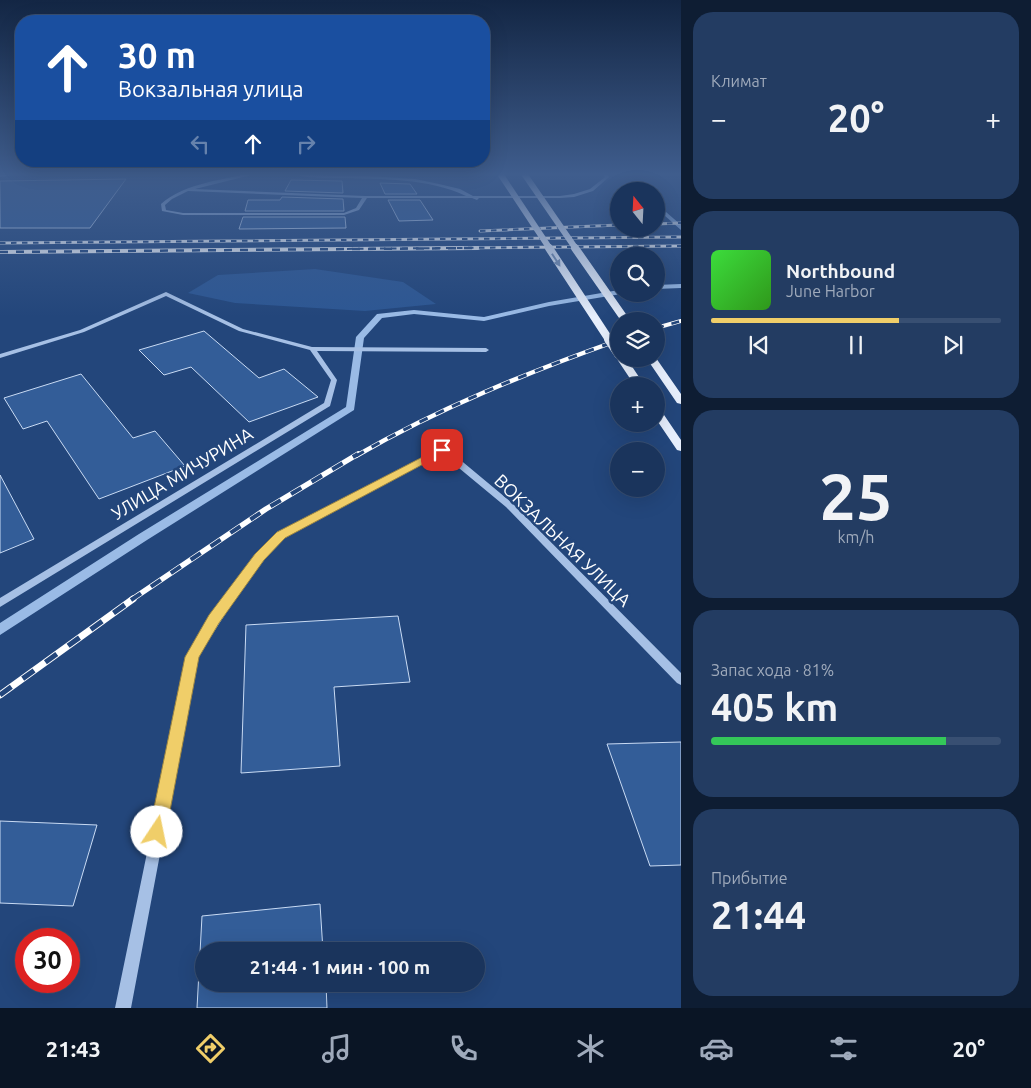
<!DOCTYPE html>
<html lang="ru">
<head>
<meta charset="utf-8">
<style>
  body { margin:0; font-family:Ubuntu,sans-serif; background:#233c62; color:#f1f3f6; height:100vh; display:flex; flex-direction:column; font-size:19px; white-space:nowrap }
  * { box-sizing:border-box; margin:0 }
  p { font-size:16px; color:#9faabb }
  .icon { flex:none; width:28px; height:28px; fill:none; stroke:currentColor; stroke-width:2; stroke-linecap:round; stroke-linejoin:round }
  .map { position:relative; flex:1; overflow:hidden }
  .drawer { display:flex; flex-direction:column; gap:12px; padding:12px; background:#0e1d33; width:350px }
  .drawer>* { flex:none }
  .banner { position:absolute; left:15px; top:15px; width:475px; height:152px; border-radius:20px; box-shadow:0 5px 20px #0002,0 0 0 1px #384f72; background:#1a4fa0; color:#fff; overflow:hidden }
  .needle { width:32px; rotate:342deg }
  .fabs { position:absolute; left:610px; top:182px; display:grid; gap:10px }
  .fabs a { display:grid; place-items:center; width:55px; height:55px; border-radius:50%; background:#1a345c; box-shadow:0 5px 20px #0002,0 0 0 1px #384f72; font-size:25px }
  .speed { position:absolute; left:15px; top:928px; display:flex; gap:10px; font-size:25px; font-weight:700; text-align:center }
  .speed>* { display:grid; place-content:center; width:65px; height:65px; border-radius:50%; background:#1a345c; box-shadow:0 5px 20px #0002,0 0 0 1px #384f72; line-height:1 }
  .speed .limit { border:8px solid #d22; background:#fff; color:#111 }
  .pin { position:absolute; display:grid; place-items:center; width:42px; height:42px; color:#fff; margin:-21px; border-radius:10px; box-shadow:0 2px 8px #0006 }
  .me { position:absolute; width:55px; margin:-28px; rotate:11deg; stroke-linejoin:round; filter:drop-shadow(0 0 4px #0008) }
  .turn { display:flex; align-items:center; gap:18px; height:105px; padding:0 20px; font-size:22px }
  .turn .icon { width:65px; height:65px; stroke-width:2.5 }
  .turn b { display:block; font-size:35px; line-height:42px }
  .lanes { display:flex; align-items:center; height:48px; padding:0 20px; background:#0003; justify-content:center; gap:25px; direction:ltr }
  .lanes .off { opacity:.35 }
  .big { font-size:38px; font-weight:700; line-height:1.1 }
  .drawer .tile { flex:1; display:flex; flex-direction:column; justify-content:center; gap:8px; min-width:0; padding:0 18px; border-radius:20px; background:#233c62 }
  .drawer .dial { align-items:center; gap:0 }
  .dial b { font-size:65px; line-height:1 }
  .song { display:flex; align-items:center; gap:15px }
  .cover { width:60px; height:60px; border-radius:8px; background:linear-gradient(135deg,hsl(120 70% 55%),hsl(110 70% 35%)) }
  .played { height:5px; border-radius:2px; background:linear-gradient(90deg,#f0ce69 65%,#384f72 65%) }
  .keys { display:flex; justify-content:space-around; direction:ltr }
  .heat { display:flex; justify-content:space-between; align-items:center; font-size:28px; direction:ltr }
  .charge { height:8px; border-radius:4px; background:linear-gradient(90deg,#34c759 81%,#384f72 0) }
  .trip { position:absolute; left:195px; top:942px; width:290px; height:50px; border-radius:25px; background:#1a345c; box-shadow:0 5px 20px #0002,0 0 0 1px #384f72; font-weight:700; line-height:50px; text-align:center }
  .tab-bar { display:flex; height:80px; justify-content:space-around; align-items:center; background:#0a1525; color:#9faabb }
  .tab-bar .icon { width:35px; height:35px }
  .tab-bar .selected { color:#f0ce69 }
  .tab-bar b { font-size:22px; color:#f1f3f6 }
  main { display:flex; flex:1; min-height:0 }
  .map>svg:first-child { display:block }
  .green { fill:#2d5793 }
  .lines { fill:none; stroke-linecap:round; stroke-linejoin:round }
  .stream { fill:#9abbe6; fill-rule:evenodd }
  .building { fill:#335d98; stroke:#c9dbf4 }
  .minor { fill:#a6c0e5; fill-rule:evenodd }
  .major { fill:#e6eefc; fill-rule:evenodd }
  .rail-far4-casing { stroke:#fff; stroke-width:3 }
  .rail-far3-casing { stroke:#fff; stroke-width:4 }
  .rail-far2-casing { stroke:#fff; stroke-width:4.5 }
  .rail-far1-casing { stroke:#fff; stroke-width:5.5 }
  .rail-casing { stroke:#fff; stroke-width:7 }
  .rail-far4 { stroke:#23467b; stroke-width:2; stroke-dasharray:5.5; stroke-linecap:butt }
  .rail-far3 { stroke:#23467b; stroke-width:2.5; stroke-dasharray:8; stroke-linecap:butt }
  .rail-far2 { stroke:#23467b; stroke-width:3; stroke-dasharray:9; stroke-linecap:butt }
  .rail-far1 { stroke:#23467b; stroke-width:4; stroke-dasharray:12; stroke-linecap:butt }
  .rail { stroke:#23467b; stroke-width:5; stroke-dasharray:14; stroke-linecap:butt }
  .major-bridge-far2 { stroke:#e6eefc; stroke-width:6 }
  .major-bridge-far1 { stroke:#e6eefc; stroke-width:8 }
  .major-bridge { stroke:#e6eefc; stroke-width:10 }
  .oneway { fill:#7b92b5 }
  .route { fill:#f0ce69; stroke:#9c8644 }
  .labels { text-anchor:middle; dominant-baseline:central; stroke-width:5; stroke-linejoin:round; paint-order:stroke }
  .street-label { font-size:18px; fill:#fff; stroke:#23467b }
</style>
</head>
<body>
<main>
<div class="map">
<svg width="681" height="1008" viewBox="0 0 681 1008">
  <rect width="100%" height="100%" fill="#23467b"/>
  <!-- green -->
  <path class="green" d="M 315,269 L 403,282 L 436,304 L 365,311 L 235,303 L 188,293 L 218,275 Z"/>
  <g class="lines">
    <!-- stream -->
    <path class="stream" d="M 666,212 L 681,225 L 681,230 L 664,215 L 663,214 Z
      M 681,284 L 681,288 L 656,289 L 656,285 Z
      M 619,290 L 619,294 L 621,294 L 549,306 L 484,321 L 414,314 L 382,318 L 364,338 L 354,410 L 147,540 L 0,635 L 0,623 L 139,534 L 346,407 L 356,337 L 377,314 L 414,310 L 484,317 L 549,302 Z"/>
  </g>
  <!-- building -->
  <path class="building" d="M 126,179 L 90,228 L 0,228 L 0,181 Z
    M 291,180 L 342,181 L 343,193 L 285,191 Z
    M 380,183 L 410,184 L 417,194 L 385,194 Z
    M 282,197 L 343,199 L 344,211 L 245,211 L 248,200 L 280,200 Z
    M 388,200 L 420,200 L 433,220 L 399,221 Z
    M 243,217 L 345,217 L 346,228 L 239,229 Z
    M 204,331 L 259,378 L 284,369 L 318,397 L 249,422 L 191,367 L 164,375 L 139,350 Z
    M 81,374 L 133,438 L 155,431 L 185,466 L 99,499 L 47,421 L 23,429 L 4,398 Z
    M 0,475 L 34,539 L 0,553 Z
    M 398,616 L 410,682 L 334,687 L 340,766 L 241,773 L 246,625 Z
    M 681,742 L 681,865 L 650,866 L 607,744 Z
    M 0,821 L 97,825 L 73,906 L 0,903 Z
    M 320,904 L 323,951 L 204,951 L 204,984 L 326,984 L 327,1008 L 197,1008 L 202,916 Z"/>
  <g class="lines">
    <!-- minor -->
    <path class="minor" d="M 0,175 L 12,175 L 0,177 Z
      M 242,175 L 251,175 L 195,189 L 365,196 L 466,196 C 428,178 382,179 340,178 C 326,177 310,179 297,175 L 366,176 L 415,179 L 439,184 L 460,189 L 473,196 L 560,196 L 574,194 L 590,189 L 605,177 L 603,175 L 608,175 L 609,177 L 593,191 L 574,197 L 560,198 L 479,198 L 477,200 L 472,198 L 367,198 L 359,210 L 344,215 L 183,215 L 162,211 L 161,204 C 183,185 214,181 242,175 ZM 188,191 L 362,198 L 356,208 L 344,213 L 183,213 L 166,210 L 165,205 L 172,199 Z
      M 166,292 L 243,329 L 312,347 L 486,348 L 489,350 L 486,352 L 317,351 L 337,380 L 330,406 L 0,607 L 0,598 L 324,403 L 331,380 L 310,350 L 239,331 L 166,296 L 84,332 L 0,358 L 0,354 L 80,330 Z
      M 440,448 L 446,448 L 512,503 L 681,673 L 681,685 L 677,683 L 506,507 L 442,454 L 284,537 L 259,566 L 237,596 L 197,658 L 131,1008 L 115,1008 L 188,654 L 230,591 L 253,561 L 278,533 Z"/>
    <!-- major -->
    <path class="major" d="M 619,357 L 619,359 L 627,359 L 645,386 L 635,386 L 617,359 Z
      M 656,358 L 681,394 L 681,404 L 677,403 L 647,359 Z
      M 656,408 L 660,409 L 681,440 L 681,451 L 677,450 L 656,419 Z"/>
    <defs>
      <path id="rail-far4" d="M 656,224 L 681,223
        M 480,231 L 619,225
        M 0,243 L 681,237
        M 336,249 L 681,246"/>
      <path id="rail-far3" d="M 0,252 L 478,248
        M 656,328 L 681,321
        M 617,341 L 619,340"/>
      <path id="rail-far2" d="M 356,456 C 439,408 529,372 619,340"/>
      <path id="rail-far1" d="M 131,600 L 266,509 L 358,454"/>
      <path id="rail" d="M 0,695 L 133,599"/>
    </defs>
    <!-- rail-far4 casing -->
    <use href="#rail-far4" class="rail-far4-casing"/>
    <!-- rail-far3 casing -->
    <use href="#rail-far3" class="rail-far3-casing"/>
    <!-- rail-far2 casing -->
    <use href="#rail-far2" class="rail-far2-casing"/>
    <!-- rail-far1 casing -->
    <use href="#rail-far1" class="rail-far1-casing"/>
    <!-- rail casing -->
    <use href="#rail" class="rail-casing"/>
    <!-- rail-far4 -->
    <use href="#rail-far4" class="rail-far4"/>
    <!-- rail-far3 -->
    <use href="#rail-far3" class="rail-far3"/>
    <!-- rail-far2 -->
    <use href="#rail-far2" class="rail-far2"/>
    <!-- rail-far1 -->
    <use href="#rail-far1" class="rail-far1"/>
    <!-- rail -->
    <use href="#rail" class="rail"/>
    <!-- major-bridge-far2 -->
    <path class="major-bridge-far2" d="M 501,175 L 550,249
      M 525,175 L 576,249"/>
    <!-- major-bridge-far1 -->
    <path class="major-bridge-far1" d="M 549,248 L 610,341
      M 575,248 L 626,321"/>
    <!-- major-bridge -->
    <path class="major-bridge" d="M 609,339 L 619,354"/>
  </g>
  <!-- one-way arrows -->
  <defs><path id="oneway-solid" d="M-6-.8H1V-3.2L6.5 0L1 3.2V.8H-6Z" transform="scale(1.25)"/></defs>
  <use class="oneway" href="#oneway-solid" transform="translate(556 260) rotate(57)"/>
  <!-- sky -->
  <linearGradient id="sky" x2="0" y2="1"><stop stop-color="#132644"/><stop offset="0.55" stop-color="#3f5d8d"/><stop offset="1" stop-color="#3f5d8d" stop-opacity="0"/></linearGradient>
  <rect width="681" height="317" fill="url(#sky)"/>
  <!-- route -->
  <path class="route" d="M 442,447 L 446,448 L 448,450 L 446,452 L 285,538 L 264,560 L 219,623 L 199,657 L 166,832 L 164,839 L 157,841 L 151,839 L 149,832 L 185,657 L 209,615 L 255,554 L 277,532 Z"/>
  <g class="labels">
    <!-- street labels -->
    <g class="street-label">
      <text transform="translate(182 473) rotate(-31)">УЛИЦА МИЧУРИНА</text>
      <text transform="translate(563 540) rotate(44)">ВОКЗАЛЬНАЯ УЛИЦА</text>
    </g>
  </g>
</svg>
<div class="fabs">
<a><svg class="needle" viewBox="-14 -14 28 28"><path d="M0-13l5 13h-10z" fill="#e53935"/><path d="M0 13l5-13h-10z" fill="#9faabb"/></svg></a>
<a><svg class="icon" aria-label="search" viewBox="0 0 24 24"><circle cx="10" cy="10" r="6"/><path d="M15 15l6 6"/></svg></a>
<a><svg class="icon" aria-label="layers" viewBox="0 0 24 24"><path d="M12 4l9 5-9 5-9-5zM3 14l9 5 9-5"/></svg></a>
<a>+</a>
<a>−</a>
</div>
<div class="speed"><div class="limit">30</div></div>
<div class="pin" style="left:442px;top:450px;background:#d93025"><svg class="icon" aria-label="arrive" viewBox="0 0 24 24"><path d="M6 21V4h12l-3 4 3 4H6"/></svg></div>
<svg class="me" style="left:157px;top:832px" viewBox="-20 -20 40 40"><circle r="19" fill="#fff"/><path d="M0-13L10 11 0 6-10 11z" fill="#f0ce69"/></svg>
<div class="trip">21:44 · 1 мин · 100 m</div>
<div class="banner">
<div class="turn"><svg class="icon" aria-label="ahead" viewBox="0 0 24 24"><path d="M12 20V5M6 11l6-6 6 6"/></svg><div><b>30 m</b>Вокзальная улица</div></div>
<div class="lanes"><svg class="icon off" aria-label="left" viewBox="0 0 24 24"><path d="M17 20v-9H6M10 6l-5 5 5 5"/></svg><svg class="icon" aria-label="ahead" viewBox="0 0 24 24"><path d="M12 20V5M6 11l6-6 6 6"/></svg><svg class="icon off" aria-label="right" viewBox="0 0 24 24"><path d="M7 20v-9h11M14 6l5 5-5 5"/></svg></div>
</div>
</div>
<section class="drawer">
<div class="tile"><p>Климат</p>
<div class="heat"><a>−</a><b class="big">20°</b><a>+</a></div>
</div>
<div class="tile">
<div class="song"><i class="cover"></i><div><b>Northbound</b><p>June Harbor</p></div></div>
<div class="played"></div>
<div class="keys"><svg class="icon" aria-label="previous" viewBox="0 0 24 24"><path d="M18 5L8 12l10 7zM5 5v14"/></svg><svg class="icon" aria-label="pause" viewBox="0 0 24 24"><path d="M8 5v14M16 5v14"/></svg><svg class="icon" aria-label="next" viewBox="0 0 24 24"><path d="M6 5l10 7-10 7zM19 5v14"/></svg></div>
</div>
<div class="tile dial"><b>25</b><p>km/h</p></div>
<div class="tile"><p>Запас хода · 81%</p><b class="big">405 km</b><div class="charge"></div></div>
<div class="tile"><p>Прибытие</p><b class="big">21:44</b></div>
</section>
</main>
<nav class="tab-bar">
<b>21:43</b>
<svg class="icon selected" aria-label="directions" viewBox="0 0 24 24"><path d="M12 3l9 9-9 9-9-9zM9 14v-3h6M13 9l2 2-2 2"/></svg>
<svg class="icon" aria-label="music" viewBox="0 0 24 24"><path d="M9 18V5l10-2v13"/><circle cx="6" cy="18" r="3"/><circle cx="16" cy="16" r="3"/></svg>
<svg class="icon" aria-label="phone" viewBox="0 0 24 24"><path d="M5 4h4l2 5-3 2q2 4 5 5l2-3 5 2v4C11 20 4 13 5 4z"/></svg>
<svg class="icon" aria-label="climate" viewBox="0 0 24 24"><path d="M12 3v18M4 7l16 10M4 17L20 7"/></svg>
<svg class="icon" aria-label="car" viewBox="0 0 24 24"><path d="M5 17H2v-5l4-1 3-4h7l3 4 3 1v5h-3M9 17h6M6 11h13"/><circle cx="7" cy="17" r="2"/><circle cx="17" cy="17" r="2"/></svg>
<svg class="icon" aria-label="filters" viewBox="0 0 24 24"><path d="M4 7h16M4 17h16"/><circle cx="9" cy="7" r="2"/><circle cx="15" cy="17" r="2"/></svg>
<b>20°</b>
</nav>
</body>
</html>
